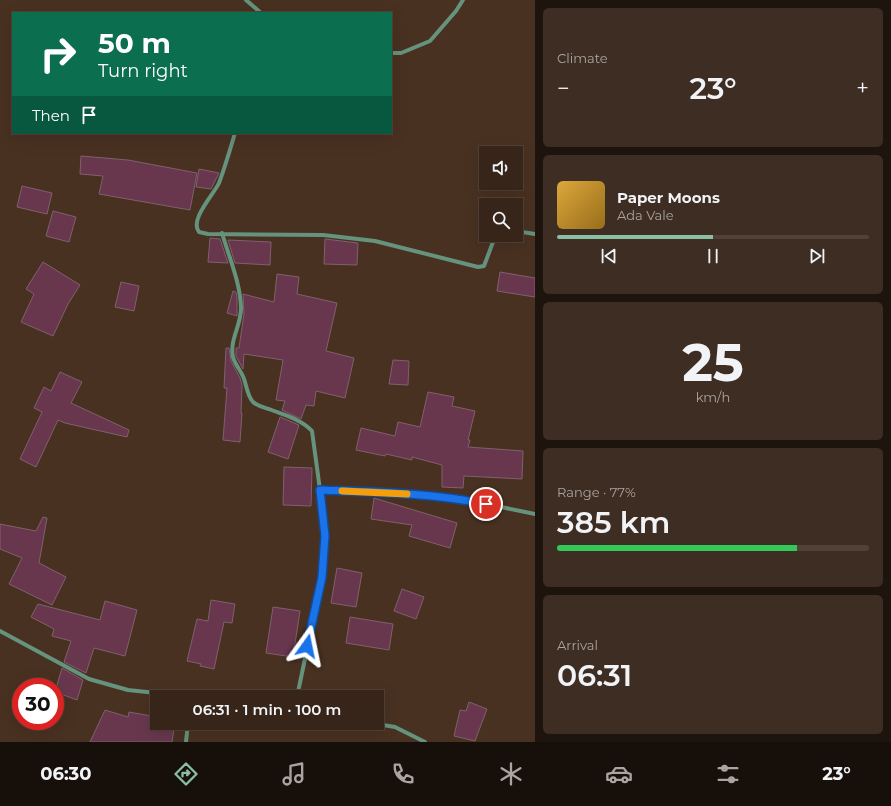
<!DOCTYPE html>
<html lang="en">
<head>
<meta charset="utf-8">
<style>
  body { margin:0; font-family:Montserrat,sans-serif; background:#3e2d22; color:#f1f3f6; height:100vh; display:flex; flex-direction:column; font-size:15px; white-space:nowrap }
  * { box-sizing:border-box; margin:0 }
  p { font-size:13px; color:#aaa5a2 }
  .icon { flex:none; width:22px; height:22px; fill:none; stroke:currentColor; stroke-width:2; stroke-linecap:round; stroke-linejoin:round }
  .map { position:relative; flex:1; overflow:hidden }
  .panel { display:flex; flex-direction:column; gap:8px; padding:8px; background:#1e140e; width:356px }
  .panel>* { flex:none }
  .guide { position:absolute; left:12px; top:12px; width:380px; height:122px; border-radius:0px; box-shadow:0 4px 16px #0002,0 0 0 1px #514238; background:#0b6e4f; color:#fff; overflow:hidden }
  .fabs { position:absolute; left:479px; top:146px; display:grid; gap:8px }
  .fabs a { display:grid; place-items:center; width:44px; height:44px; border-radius:0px; background:#372519; box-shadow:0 4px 16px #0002,0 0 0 1px #514238; font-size:20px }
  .speed { position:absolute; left:12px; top:678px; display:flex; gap:8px; font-size:20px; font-weight:700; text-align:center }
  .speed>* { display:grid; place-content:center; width:52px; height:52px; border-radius:50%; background:#372519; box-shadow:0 4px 16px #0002,0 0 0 1px #514238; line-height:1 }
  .speed .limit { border:6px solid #d22; background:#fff; color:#111 }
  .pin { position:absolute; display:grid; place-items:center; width:34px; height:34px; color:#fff; margin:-17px; border:2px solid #fff; border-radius:50%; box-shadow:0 1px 4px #0007 }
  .me { position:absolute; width:44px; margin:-22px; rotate:12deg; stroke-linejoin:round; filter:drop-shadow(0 0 3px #0008) }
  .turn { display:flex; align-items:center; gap:14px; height:84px; padding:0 20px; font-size:18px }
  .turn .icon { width:52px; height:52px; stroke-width:2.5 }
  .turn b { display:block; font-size:28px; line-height:34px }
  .then { display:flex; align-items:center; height:38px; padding:0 20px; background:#0003; gap:8px; font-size:15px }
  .big { font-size:30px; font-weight:600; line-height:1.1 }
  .panel .tile { flex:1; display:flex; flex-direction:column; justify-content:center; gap:6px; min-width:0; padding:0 14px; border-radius:6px; background:#3e2d22 }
  .panel .dial { align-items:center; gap:0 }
  .dial b { font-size:52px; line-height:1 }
  .song { display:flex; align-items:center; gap:12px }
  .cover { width:48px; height:48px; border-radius:6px; background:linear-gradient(135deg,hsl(40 70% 55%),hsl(40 70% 35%)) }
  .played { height:4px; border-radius:2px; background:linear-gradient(90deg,#8abfa5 50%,#514238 50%) }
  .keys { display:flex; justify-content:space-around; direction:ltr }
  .heat { display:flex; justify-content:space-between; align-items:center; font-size:22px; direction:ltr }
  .charge { height:6px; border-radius:3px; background:linear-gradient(90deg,#34c759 77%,#514238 0) }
  .trip { position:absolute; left:150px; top:690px; width:234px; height:40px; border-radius:0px; background:#372519; box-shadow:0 4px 16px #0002,0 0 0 1px #514238; font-weight:600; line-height:40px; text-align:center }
  .menu { display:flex; height:64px; justify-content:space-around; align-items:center; background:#160f0a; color:#aaa5a2 }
  .menu .icon { width:28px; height:28px }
  .menu .active { color:#8abfa5 }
  .menu b { font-size:18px; color:#f1f3f6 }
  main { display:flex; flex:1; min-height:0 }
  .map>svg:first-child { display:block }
  .building { fill:#68374e; stroke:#7f606d }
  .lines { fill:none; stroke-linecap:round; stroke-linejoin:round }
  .minor { stroke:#65937d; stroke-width:4 }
  .route-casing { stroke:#114b97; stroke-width:10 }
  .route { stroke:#1a73e8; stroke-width:7 }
  .slow { stroke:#f59e0b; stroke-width:7 }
</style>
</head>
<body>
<main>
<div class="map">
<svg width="535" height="742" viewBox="0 0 535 742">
  <rect width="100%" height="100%" fill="#493121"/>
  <!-- building -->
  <path class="building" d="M 81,156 L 128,160 L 197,173 L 190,210 L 99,194 L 103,176 L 80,174 Z
    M 199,169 L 219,173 L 211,189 L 196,187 Z
    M 22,186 L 52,193 L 47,214 L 17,207 Z
    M 53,211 L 76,217 L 69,242 L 46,236 Z
    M 210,238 L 220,239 L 228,263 L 208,262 Z
    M 325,239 L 358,243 L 357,265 L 324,264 Z
    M 228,240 L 271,242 L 270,265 L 235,263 Z
    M 43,262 L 80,285 L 68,304 L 53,336 L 21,322 L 34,294 L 26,289 Z
    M 500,272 L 535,278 L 535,297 L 497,291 Z
    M 277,274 L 299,277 L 297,294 L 337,303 L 326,351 L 354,358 L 345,398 L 316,391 L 314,406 L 306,405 L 301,419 L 282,410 L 285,401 L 276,400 L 283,360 L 244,354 L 243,369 L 236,356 L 236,348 L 239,348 L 244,314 L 243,294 L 274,302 Z
    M 121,282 L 139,286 L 134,311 L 115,307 Z
    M 233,291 L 236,292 L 237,298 L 237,316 L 227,313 Z
    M 226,348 L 229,348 L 231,361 L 240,378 L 242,385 L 241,413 L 242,413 L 240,442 L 223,440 L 227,388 L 224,388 Z
    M 393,360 L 409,361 L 408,385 L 389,384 Z
    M 60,372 L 82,382 L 71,403 L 129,430 L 127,437 L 65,423 L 58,420 L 36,467 L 20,459 L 42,412 L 34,408 L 44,387 L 51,391 Z
    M 428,392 L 454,397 L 452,406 L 475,411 L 468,440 L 470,440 L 468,447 L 523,451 L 522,479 L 464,476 L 463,488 L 442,487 L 442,465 L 412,457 L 412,460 L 386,454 L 385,456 L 356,450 L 361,428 L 395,436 L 398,422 L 420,427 Z
    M 280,417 L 299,425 L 288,459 L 268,452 Z
    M 284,467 L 312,468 L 311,506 L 283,505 Z
    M 374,498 L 457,523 L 450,548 L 409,536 L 412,525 L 371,519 Z
    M 43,517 L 47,518 L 39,563 L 66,577 L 52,605 L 9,584 L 22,558 L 0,549 L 0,524 L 36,531 Z
    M 337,568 L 362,573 L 356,607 L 331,603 Z
    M 402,589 L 424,597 L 416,619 L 394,611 Z
    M 211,600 L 235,604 L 232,623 L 224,622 L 214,669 L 200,666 L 201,664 L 187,661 L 197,619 L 208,621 Z
    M 105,601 L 137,610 L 125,656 L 94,648 L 86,673 L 64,662 L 71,641 L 52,636 L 54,629 L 31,617 L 38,604 L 100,620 Z
    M 273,607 L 300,611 L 293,657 L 266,653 Z
    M 350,617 L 393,624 L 389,650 L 346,643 Z
    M 62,668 L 83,680 L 77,700 L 55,692 Z
    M 469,702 L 487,709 L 475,741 L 454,736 L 460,710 L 466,711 Z
    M 105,710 L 128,717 L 129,712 L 157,717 L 157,723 L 175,723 L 172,742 L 90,742 Z"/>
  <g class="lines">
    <!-- minor -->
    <path class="minor" d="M 246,0 L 261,13
      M 391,53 L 401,53 L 430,41 L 456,11 L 463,0
      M 235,133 C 230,150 225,167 219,183 C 214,194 189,220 199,232 L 208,234 L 323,235 L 375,241 L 478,267 L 484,266 L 493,242 L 497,235
      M 516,231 L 535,234
      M 222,233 C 229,257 240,282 241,307 C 242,324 229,340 233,357 C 235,365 242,372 244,379 C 247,387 247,395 253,402 C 257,406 263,407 269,409 C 284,415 301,419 312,431 L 320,490
      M 0,631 L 89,679 L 128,690 L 194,697
      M 297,697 L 322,577 L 325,536 L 320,490 L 391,492 L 472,501 L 535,514
      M 371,723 L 395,727 L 425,742
      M 186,742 L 188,723"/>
  </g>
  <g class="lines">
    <defs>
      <path id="route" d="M 307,646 L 322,577 L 325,536 L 320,490 C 375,492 432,493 486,504"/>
    </defs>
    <!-- route casing -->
    <use href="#route" class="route-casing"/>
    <!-- route -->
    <use href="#route" class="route"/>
    <!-- slow -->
    <path class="slow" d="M 342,491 L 407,494"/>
  </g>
</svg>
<div class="fabs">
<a><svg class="icon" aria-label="sound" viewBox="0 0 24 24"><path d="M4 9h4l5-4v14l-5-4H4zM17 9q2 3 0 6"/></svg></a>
<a><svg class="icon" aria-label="search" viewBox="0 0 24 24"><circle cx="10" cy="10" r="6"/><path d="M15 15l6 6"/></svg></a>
</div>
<div class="speed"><div class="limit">30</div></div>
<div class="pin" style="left:486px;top:504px;background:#d93025"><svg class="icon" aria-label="arrive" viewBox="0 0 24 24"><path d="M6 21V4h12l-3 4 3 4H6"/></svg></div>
<svg class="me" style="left:307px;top:646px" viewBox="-20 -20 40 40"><path d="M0-17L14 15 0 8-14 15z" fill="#1a73e8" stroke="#fff" stroke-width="4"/></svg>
<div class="trip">06:31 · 1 min · 100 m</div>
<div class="guide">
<div class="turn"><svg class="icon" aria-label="right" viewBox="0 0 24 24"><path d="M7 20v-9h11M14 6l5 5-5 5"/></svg><div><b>50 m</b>Turn right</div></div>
<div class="then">Then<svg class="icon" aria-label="arrive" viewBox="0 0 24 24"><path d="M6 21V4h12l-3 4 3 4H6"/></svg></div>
</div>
</div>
<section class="panel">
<div class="tile"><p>Climate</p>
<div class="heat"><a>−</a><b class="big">23°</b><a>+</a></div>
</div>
<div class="tile">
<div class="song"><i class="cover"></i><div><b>Paper Moons</b><p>Ada Vale</p></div></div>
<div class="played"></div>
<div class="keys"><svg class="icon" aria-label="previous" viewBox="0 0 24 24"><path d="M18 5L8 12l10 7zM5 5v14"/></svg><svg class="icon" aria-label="pause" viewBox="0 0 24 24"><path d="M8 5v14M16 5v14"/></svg><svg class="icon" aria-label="next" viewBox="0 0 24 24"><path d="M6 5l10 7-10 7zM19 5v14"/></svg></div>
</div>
<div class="tile dial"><b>25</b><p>km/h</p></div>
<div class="tile"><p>Range · 77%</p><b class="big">385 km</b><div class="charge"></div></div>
<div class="tile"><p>Arrival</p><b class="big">06:31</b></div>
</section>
</main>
<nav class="menu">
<b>06:30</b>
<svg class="icon active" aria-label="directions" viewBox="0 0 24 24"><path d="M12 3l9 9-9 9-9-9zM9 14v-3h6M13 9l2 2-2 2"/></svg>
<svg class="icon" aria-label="music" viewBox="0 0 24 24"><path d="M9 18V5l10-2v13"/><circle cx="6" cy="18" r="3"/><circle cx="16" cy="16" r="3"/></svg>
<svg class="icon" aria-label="phone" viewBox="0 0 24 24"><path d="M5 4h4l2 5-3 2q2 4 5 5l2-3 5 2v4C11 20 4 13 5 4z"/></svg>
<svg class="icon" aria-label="climate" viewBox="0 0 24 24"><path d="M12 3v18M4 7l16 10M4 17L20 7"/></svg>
<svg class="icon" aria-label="car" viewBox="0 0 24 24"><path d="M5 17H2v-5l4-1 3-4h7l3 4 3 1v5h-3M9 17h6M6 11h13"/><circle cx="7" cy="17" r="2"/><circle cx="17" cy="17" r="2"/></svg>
<svg class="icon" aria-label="filters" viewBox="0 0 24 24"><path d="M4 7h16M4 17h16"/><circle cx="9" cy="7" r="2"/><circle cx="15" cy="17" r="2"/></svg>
<b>23°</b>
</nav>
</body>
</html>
